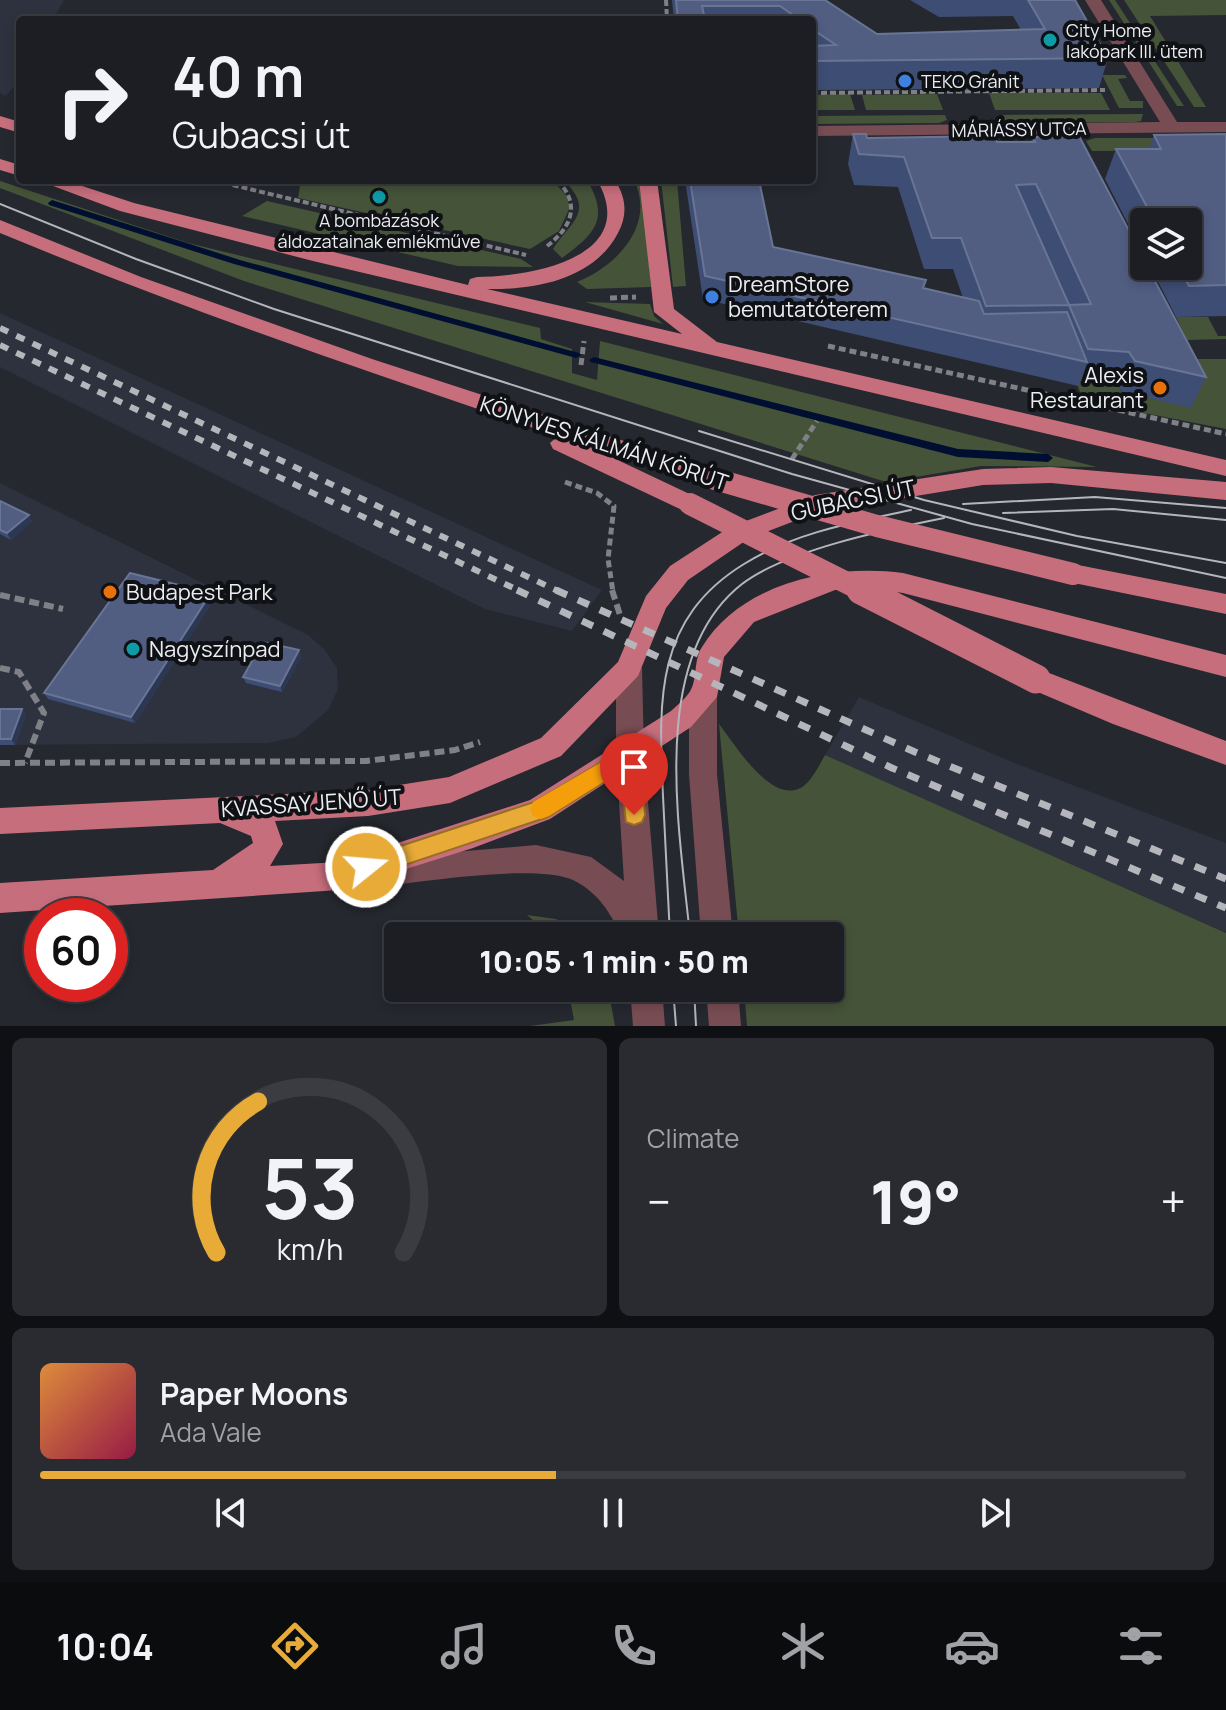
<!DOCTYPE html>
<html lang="en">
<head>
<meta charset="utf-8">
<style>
  body { margin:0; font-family:Manrope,sans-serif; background:#292b30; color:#f1f3f6; height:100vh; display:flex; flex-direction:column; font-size:30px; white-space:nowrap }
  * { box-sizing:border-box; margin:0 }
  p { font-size:26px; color:#a0a2a6 }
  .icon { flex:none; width:44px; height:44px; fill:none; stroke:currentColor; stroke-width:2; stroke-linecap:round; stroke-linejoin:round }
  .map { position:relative; height:1026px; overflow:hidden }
  .side { display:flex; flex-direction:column; gap:12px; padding:12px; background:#0f1013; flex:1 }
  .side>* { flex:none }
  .hud { position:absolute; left:16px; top:16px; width:800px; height:168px; border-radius:8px; box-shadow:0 4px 12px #0003,0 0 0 2px #3a3c41; background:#1c1e23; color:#f1f3f6; overflow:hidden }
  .fabs { position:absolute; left:1130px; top:208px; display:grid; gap:16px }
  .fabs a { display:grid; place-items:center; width:72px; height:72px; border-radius:8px; background:#1c1e23; box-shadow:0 4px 12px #0003,0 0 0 2px #3a3c41; font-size:40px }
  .speed { position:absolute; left:24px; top:898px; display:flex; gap:16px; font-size:40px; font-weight:700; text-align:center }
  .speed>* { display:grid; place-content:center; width:104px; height:104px; border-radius:50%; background:#1c1e23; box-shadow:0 4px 12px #0003,0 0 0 2px #3a3c41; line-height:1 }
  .speed .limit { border:12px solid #d22; background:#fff; color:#111 }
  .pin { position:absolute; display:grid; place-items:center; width:68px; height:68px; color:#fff; margin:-82px -34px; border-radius:50% 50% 50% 0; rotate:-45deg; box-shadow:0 0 8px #0007 }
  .pin .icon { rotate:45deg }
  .me { position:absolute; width:88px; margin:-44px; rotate:73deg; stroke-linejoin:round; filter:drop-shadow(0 0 6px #0008) }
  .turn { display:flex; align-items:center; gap:28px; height:168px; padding:0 24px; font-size:36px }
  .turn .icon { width:104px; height:104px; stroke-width:2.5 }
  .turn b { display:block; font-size:56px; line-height:68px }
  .big { font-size:60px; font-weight:800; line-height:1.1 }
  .side .card { flex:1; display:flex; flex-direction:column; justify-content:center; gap:12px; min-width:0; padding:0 28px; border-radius:12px; background:#292b30 }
  .side .dial { align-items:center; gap:0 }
  .dial svg { height:208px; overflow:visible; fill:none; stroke:#3a3c41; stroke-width:7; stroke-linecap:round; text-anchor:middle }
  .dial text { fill:#f1f3f6; stroke:none }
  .song { display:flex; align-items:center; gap:24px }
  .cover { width:96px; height:96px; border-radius:12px; background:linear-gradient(135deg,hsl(30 70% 55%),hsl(340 70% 35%)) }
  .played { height:8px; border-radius:4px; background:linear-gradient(90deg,#e9ab38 45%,#3a3c41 45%) }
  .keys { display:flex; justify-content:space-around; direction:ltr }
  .heat { display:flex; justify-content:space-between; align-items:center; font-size:44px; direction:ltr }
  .side .tiles { flex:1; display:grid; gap:12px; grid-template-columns:1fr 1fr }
  .card:last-child { grid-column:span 2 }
  .trip { position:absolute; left:384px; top:922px; width:460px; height:80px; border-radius:8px; background:#1c1e23; box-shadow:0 4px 12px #0003,0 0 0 2px #3a3c41; font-weight:800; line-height:80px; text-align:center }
  .dock { display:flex; height:128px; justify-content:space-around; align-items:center; background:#0b0c0e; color:#a0a2a6 }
  .dock .icon { width:56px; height:56px }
  .dock .active { color:#e9ab38 }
  .dock b { font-size:36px; color:#f1f3f6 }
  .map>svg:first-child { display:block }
  .built { fill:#2d323e }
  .green { fill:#455338 }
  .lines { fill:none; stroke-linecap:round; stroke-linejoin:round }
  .stream { fill:#000f31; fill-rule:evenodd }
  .path-far2 { stroke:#7f8187; stroke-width:4; stroke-dasharray:6 3; stroke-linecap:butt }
  .path-far1 { stroke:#7f8187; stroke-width:5; stroke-dasharray:7 4; stroke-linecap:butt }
  .path { stroke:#7f8187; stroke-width:6; stroke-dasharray:10 5; stroke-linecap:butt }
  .minor { fill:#784c53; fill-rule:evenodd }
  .major { fill:#c76e7d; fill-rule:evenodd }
  .tram { stroke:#b4b6bb; stroke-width:2 }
  .rail-far1 { stroke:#b4b6bb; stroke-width:6; stroke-dasharray:9 9; stroke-linecap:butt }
  .rail { stroke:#b4b6bb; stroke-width:7; stroke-dasharray:12 12; stroke-linecap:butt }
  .major-bridge-far1 { stroke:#c76e7d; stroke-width:22 }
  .major-bridge { stroke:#c76e7d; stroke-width:29 }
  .wall { fill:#3e4d74 }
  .shaded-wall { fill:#2c3753 }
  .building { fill:#515e82; stroke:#697594; stroke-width:2; fill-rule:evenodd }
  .route { fill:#e9ab38; stroke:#976f24; stroke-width:2 }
  .slow { fill:#f59e0b }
  .culture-dot { fill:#0f9aa8; stroke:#0f1114; stroke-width:3 }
  .shop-dot { fill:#3f7fe0; stroke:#0f1114; stroke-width:3 }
  .food-dot { fill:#e8710a; stroke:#0f1114; stroke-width:3 }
  .labels { text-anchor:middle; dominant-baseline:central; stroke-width:8; stroke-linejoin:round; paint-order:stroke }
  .far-poi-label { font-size:18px; fill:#ebedf2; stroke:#0f1114; text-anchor:start }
  .far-street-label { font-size:18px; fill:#ebedf2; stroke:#0f1114 }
  .poi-label { font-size:22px; fill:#ebedf2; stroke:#0f1114; text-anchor:start }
  .street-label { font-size:22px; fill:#ebedf2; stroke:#0f1114 }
</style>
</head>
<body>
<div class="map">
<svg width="1226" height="1026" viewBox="0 0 1226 1026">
  <rect width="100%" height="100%" fill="#25282f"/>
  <!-- built -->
  <path class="built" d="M 0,0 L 64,0 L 53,20 L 20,20 L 20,79 L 6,96 L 0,93 Z
    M 0,313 L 497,542 L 602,590 L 572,631 L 485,609 L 0,367 Z
    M 0,483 L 308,635 L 324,649 L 337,668 L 338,689 L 328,710 L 296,737 L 268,743 L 0,745 Z
    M 859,697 L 1017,764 L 1226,843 L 1226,933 L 825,755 Z"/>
  <!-- green -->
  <path class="green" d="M 1109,0 L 1115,0 L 1184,106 L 1177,106 Z
    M 1124,0 L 1226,0 L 1226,15 L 1150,16 L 1206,107 L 1194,107 Z
    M 1102,75 L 1125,75 L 1127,78 L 1118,79 L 1130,101 L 1143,101 L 1143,108 L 1119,108 Z
    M 989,93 L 1101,93 L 1110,110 L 995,110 Z
    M 850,94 L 855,110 L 812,110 L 812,95 Z
    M 937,94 L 943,110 L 866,110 L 862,95 Z
    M 1143,114 L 1141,121 L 1136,122 L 1000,123 L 997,115 Z
    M 945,115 L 947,120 L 939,123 L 812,124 L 812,116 Z
    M 1095,138 L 1226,138 L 1226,150 L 1092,151 L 1086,141 Z
    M 301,180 L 552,180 L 566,195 L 570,207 L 559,231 L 530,249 L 298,198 Z
    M 563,180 L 587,180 C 610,219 595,234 562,258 L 553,249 C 569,223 597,211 563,180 Z
    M 634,180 L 641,180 L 651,287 L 587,289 L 577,282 C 617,266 656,225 634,180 Z
    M 661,180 L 677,180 L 686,286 L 673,287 Z
    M 0,181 L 188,243 L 540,328 L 541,339 L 572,349 L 572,373 L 597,380 L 600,341 L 1097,467 L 981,466 L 886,482 L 244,281 L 0,188 Z
    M 267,201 L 521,259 L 533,267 L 458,266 L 242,216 Z
    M 585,302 L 650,304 L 654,316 L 663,324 Z
    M 1176,317 L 1208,317 L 1218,336 L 1226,336 L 1226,339 L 1187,340 Z
    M 1166,359 L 1226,359 L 1226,429 L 1083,401 L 1076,381 L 1116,384 L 1122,392 Z
    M 719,724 C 735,744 777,815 808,782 C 815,774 820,764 825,755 L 1226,933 L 1226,1026 L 747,1026 L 744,988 L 830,988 L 830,936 L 739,936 Z
    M 527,915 L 556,919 L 584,936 L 551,936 Z
    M 568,988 L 608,988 L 615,1026 L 530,1026 L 574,1020 Z"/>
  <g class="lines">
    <!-- stream -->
    <path class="stream" d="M 52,200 L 240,260 L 579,353 L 581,355 L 576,358 L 234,264 L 49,205 L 48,203 Z
      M 594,357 L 958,449 L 1048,454 L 1053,458 L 1048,462 L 958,457 L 591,362 L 589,360 Z"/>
    <!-- path-far2 -->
    <path class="path-far2" d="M 666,0 L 667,20
      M 812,93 L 1105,90
      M 224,183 L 526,255
      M 547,246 C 572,227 581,204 557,180"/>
    <!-- path-far1 -->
    <path class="path-far1" d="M 610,298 L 636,297
      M 828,346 L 1226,434
      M 581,365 L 584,341
      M 792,459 L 817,421
      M 565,482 L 597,493 L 614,506 L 608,559 L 613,592"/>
    <!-- path -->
    <path class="path" d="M 612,590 L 620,615
      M 0,595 L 63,609
      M 0,668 L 19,672 L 44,713 L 25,763
      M 0,763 L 366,761 L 455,750 L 480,742"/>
    <!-- minor -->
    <path class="minor" d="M 1085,0 L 1101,0 L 1177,122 L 1226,122 L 1226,132 L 812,136 L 812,126 L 1160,122 Z
      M 629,657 L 638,660 L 642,668 L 644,754 L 659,936 L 621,936 C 610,912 599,894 575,881 C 540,862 417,883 373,887 L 362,883 L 358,873 L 362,863 L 373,859 L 536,845 L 591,857 L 624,881 L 616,754 L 616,668 L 620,660 Z
      M 703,686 L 713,689 L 717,697 L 717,774 L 733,936 L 701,936 L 689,774 L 689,697 L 693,689 Z
      M 630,988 L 662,988 L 665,1026 L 633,1026 Z
      M 706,988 L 738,988 L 741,1026 L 709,1026 Z"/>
    <!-- major -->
    <path class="major" d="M 0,116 L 20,122 L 20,133 L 0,127 Z
      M 0,159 L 20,165 L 20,176 L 0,170 Z
      M 37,180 L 64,180 L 134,203 L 468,285 L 470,279 L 477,277 C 528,277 642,258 597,180 L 615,180 C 626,198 628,214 618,233 C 594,279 536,290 487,289 L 682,334 L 654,312 L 639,180 L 657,180 L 674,309 L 717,342 L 1226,460 L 1226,476 L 313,261 L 120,211 Z
      M 0,220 L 141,277 L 372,359 L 716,471 L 720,477 L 716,483 L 708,485 L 586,445 L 698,498 L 702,504 L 698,510 L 682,510 L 553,449 L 550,443 L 558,436 C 370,373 183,309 0,233 Z
      M 1051,467 L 1226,482 L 1226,500 L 1051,483 L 983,485 L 818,512 L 748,539 L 688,580 L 666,608 L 638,676 L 561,756 L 450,803 L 368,816 L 275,821 L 283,844 L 270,866 L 339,862 L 530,800 L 671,711 C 677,705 684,700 689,693 C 698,681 693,660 702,647 C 742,582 833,564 903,573 L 1226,655 L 1226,677 L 903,593 L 867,588 L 835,590 L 754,622 L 724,657 L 717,697 L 691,727 L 550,819 L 473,848 L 339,890 L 0,913 L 0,883 L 213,870 L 253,843 L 251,836 L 220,823 L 0,834 L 0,808 L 368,790 L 449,777 L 541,738 L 618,662 L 646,596 L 670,566 L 730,527 L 815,495 L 983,469 Z
      M 1073,564 L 1226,594 L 1226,614 L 1064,581 L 1060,574 L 1064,567 Z
      M 1036,668 L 1226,741 L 1226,765 L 1113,724 L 1026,687 L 1023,679 L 1026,671 Z"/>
    <!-- tram -->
    <path class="tram" d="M 0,204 L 136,259 L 274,309 L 792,474 L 972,524 L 1226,578
      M 699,431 L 924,500 L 1077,536 L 1226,563
      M 963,504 L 1095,497 L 1226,508
      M 1003,513 L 1113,509 L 1226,520
      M 670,936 C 668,889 665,843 663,796 C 659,703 653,620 744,564 C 793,533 855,522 911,510
      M 690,936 C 680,832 647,658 742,584 C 786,550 889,529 944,518
      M 673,988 L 676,1026
      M 694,988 L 696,1026"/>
    <!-- rail-far1 -->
    <path class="rail-far1" d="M 0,328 L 560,592
      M 0,345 L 522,592"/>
    <!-- rail -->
    <path class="rail" d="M 517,590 L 892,768 L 1226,908
      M 556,590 L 915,752 L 1226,879"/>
    <!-- major-bridge-far1 -->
    <path class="major-bridge-far1" d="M 708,477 L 877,526 L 1073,574
      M 690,504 L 865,592"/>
    <!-- major-bridge -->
    <path class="major-bridge" d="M 861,590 L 1036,679"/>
  </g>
  <!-- wall -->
  <path class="wall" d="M 672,0 L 825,0 L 877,34 L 1021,30 L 1013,16 L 939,17 L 910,0 L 1075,0 L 1108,58 L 1099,88 L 812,90 L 812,20 L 674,20 Z
    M 853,134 L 867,138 L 997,142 L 1031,142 L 1032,137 L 1206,377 L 1191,408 L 1122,392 L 1116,384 L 1080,381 L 1078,386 L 703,299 L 685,180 L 759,180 L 773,247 L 924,288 L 963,298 L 953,269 L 924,269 L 898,187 L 854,185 L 848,164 Z
    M 1226,134 L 1226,316 L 1176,317 L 1150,266 L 1188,266 L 1188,222 L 1144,222 L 1144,255 L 1105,179 L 1116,149 L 1149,149 L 1154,135 Z
    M 0,501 L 32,521 L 11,540 L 0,534 Z
    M 211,593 L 214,599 L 135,723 L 48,699 L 44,693 Z
    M 299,650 L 301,657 L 282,692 L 246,683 L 243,677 Z
    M 0,709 L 22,709 L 26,715 L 15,745 L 0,745 Z"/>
  <!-- shaded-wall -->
  <path class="shaded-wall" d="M 29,515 L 32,521 L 11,540 L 7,533 Z
    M 211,593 L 214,599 L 135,723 L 131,717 Z
    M 299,650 L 301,657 L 282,692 L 280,686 Z
    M 22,709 L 26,715 L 15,745 L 11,739 Z"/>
  <!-- building -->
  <path class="building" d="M 676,0 L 825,0 L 877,34 L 1045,29 L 1028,0 L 1075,0 L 1108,58 L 812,61 L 812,46 L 836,45 L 812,29 L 812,20 L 800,20 L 780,6 L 702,6 L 705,20 L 678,20 Z
    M 853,134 L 866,134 L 867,138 L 994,136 L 997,142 L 1035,142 L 1032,137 L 1079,136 L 1144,259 L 1144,266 L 1147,266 L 1206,377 L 1135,361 L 1129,352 L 1088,349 L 1069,305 L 986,306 L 961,238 L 932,238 L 904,157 L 859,154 ZM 1036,184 L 1091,304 L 1069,305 L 1016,185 Z
    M 1226,134 L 1226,285 L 1189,286 L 1178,266 L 1188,266 L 1188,222 L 1155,222 L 1116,149 L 1161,149 L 1154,135 Z
    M 690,180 L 759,180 L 773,247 L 926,280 L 923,288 L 979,301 L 984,314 L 1067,312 L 1087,362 L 705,276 Z
    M 0,501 L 29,515 L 7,533 L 0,530 Z
    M 130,573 L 211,593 L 131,717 L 44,693 Z
    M 263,642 L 299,650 L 280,686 L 243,677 Z
    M 0,709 L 22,709 L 11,739 L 0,739 Z"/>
  <!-- route -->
  <path class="route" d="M 630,745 L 637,748 L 640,754 L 645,815 L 642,822 L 634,825 L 626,822 L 620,772 L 548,817 L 366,878 L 358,875 L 354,867 L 358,860 L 534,802 Z"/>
  <!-- slow -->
  <path class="slow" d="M 600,763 L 608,766 L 611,772 L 608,779 L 549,816 L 541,819 L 533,816 L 530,809 L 533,802 Z"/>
  <!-- markers -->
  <g class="culture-dot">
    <circle cx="1050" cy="40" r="8"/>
    <circle cx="379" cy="197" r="8"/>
    <circle cx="133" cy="649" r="8"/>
  </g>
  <g class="shop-dot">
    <circle cx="905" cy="81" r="8"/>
    <circle cx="712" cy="297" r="8"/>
  </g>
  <g class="food-dot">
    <circle cx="1160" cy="388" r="8"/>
    <circle cx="110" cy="592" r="8"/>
  </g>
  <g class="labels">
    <!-- far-poi labels -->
    <g class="far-poi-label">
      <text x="1066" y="30">City Home<tspan x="1066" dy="21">lakópark III. ütem</tspan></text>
      <text x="921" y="81">TEKO Gránit</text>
      <text x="379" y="220" text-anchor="middle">A bombázások<tspan x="379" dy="21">áldozatainak emlékműve</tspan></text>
    </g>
    <!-- far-street labels -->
    <g class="far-street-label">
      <text transform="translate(1019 129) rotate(-1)">MÁRIÁSSY UTCA</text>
    </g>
    <!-- poi labels -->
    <g class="poi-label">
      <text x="728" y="284">DreamStore<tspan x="728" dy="25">bemutatóterem</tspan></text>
      <text x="1144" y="375" text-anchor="end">Alexis<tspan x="1144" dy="25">Restaurant</tspan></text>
      <text x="126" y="592">Budapest Park</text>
      <text x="149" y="649">Nagyszínpad</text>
    </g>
    <!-- street labels -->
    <g class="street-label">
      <text transform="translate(604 443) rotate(18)">KÖNYVES KÁLMÁN KÖRÚT</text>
      <text transform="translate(853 500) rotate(-12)">GUBACSI ÚT</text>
      <text transform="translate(311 803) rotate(-4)">KVASSAY JENŐ ÚT</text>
    </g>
  </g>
</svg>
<div class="fabs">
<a><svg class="icon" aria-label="layers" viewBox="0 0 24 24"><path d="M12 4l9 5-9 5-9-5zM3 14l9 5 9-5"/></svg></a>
</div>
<div class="speed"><div class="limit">60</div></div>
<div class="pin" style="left:634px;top:815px;background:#d93025"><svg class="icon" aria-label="arrive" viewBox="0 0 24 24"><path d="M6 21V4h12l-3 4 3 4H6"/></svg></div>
<svg class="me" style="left:366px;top:867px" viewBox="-20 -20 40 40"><circle r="17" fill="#e9ab38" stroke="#fff" stroke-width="3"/><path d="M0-11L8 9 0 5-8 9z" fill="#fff"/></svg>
<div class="trip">10:05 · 1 min · 50 m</div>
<div class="hud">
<div class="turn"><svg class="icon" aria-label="right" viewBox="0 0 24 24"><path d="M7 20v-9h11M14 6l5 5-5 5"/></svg><div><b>40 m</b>Gubacsi út</div></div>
</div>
</div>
<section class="side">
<div class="tiles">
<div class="card dial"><svg viewBox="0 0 100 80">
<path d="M14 69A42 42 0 1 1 86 69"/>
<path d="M14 69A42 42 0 0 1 30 11" stroke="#e9ab38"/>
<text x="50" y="56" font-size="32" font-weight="700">53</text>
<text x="50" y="72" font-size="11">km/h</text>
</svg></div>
<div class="card"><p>Climate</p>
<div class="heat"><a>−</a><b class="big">19°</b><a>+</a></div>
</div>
<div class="card">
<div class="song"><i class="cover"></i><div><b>Paper Moons</b><p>Ada Vale</p></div></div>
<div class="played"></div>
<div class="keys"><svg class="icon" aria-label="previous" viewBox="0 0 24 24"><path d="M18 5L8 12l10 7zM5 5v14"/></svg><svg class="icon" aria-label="pause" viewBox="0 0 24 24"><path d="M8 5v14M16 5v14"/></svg><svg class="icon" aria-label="next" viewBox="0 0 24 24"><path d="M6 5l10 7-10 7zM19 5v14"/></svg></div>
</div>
</div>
</section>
<nav class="dock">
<b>10:04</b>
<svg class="icon active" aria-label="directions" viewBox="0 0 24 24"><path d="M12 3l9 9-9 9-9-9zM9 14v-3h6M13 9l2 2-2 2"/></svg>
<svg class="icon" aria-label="music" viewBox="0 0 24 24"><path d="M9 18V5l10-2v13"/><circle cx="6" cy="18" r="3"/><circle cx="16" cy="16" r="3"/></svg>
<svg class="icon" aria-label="phone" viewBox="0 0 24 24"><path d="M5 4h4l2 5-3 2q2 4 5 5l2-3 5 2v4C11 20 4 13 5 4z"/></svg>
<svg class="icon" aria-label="climate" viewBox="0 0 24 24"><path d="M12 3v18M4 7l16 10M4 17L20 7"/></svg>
<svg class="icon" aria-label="car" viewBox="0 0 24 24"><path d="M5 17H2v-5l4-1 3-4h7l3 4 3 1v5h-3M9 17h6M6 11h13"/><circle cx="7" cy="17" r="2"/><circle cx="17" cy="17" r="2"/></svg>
<svg class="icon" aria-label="filters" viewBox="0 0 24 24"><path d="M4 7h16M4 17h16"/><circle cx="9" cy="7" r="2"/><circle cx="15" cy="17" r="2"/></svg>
</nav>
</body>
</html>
